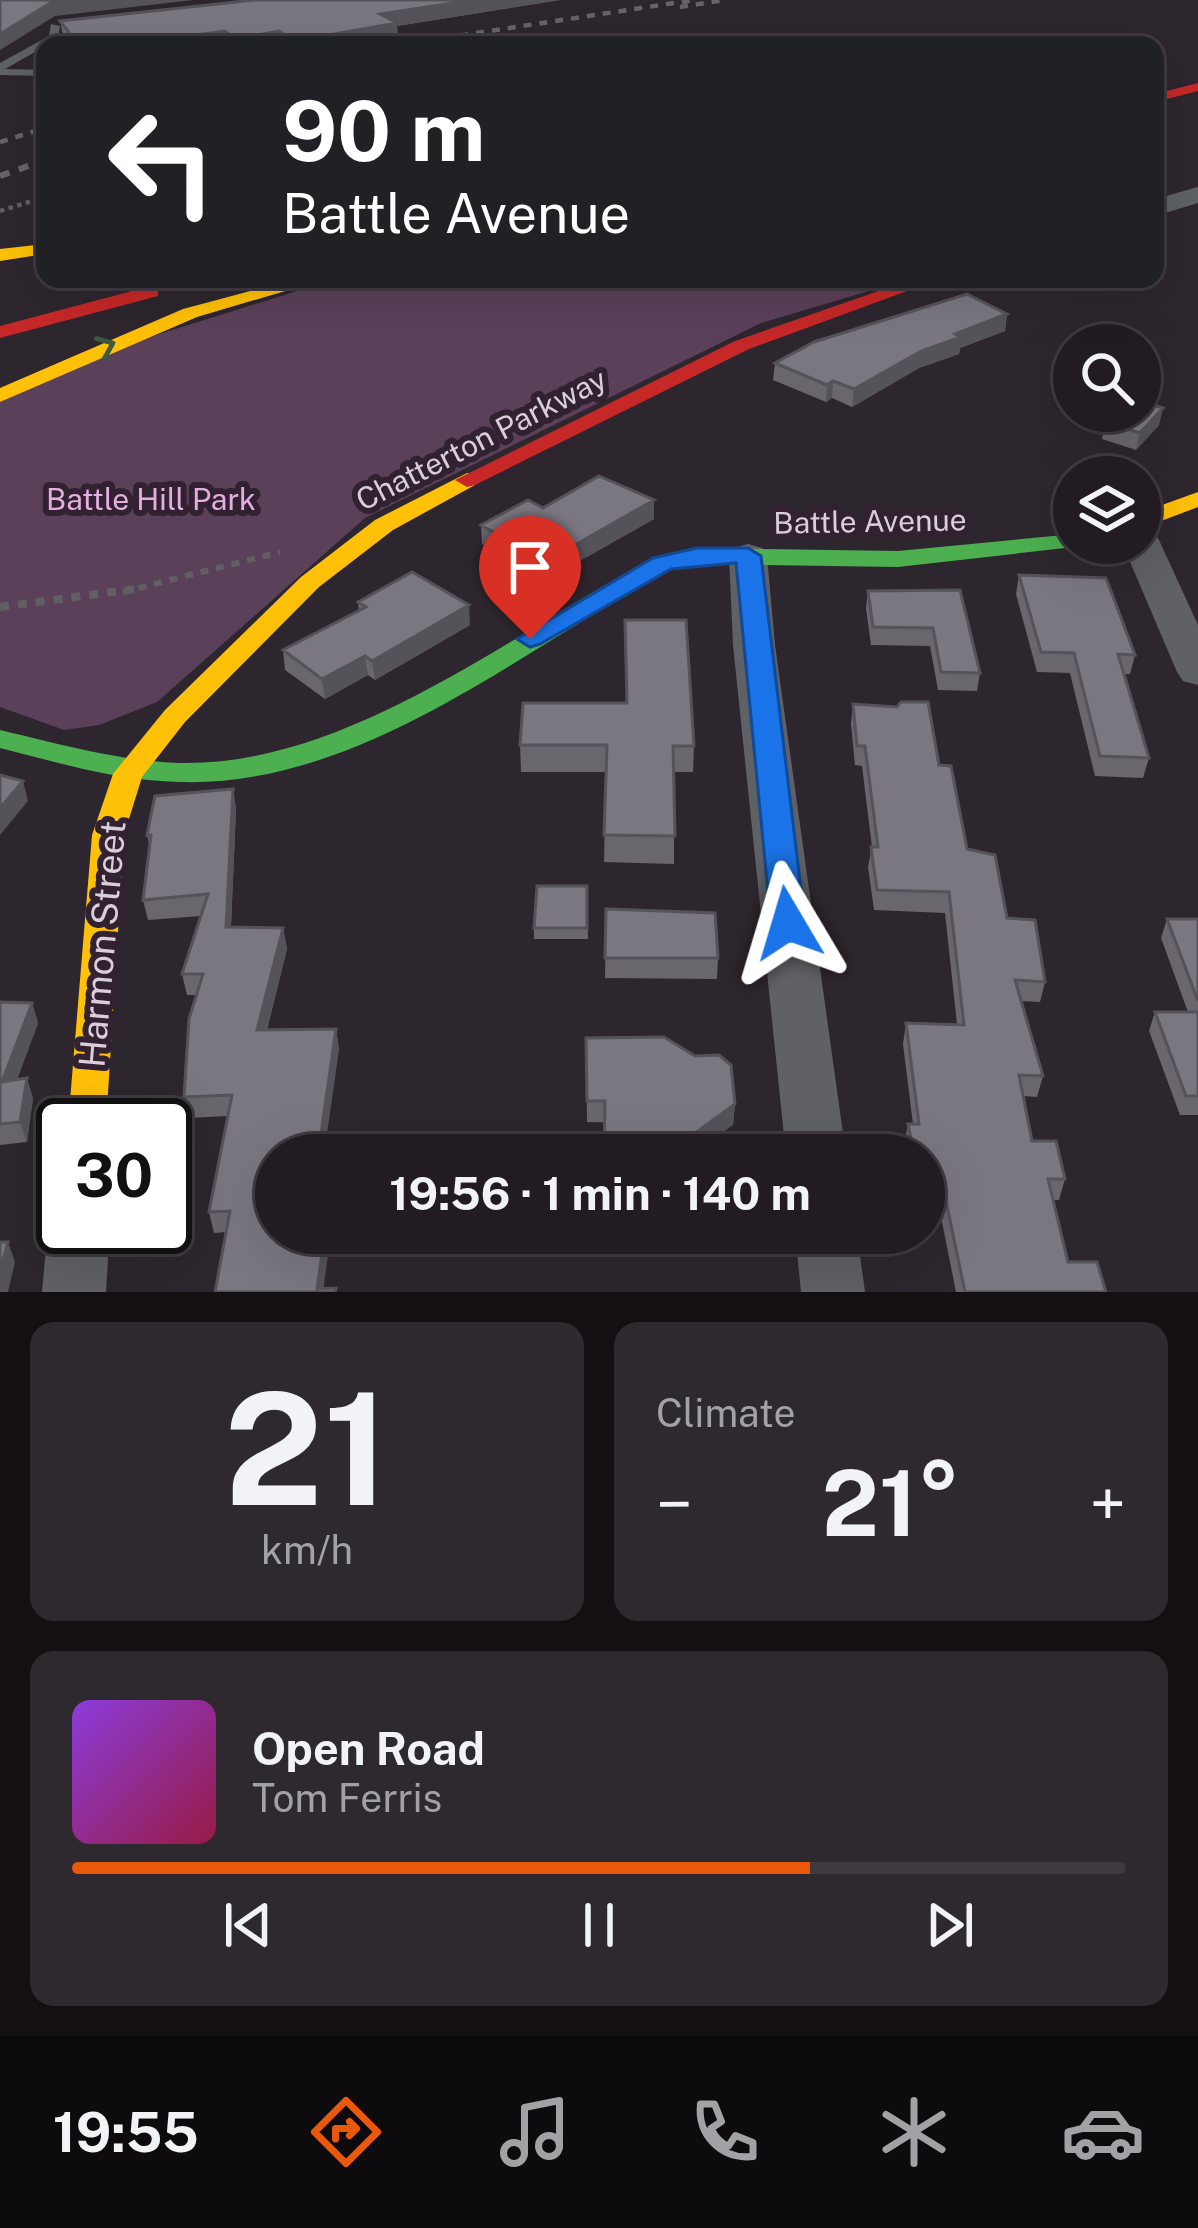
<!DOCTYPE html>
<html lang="en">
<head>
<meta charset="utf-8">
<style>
  body { margin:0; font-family:"Public Sans",sans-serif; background:#2e292f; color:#f1f3f6; height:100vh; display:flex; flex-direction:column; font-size:45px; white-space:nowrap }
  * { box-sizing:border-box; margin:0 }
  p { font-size:39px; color:#a2a1a5 }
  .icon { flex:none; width:66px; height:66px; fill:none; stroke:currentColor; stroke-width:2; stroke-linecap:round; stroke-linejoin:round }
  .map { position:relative; height:1292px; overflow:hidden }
  .details { display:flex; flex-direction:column; gap:30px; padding:30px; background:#130f13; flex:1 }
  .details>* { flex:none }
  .banner { position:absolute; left:36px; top:36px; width:1128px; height:252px; border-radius:24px; box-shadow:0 12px 48px #0002,0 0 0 3px #3f3a40; background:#202124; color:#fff; overflow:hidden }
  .tools { position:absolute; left:1053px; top:324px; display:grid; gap:24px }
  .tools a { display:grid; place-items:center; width:108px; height:108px; border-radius:50%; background:#221c22; box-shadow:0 12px 48px #0002,0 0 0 3px #3f3a40; font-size:60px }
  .speed { position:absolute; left:36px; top:1098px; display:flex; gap:24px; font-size:60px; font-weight:700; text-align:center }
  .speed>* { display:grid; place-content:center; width:156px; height:156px; border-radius:50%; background:#221c22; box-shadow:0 12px 48px #0002,0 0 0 3px #3f3a40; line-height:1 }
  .speed .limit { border:6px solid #111; border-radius:18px; background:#fff; color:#111 }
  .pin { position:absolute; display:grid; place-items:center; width:102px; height:102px; color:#fff; margin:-123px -51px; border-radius:50% 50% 50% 0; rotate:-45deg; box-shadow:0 0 12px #0007 }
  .pin .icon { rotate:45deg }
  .me { position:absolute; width:132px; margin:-66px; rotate:353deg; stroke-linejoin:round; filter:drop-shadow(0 0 9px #0008) }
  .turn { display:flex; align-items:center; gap:42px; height:252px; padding:0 48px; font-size:54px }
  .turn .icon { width:156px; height:156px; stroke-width:2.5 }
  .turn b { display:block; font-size:84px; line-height:102px }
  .big { font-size:90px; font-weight:700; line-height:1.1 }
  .details .tile { flex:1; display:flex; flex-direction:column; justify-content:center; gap:18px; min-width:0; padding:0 42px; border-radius:24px; background:#2e292f }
  .details .dial { align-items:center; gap:0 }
  .dial b { font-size:156px; line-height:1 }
  .song { display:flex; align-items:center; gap:36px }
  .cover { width:144px; height:144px; border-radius:18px; background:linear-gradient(135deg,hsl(270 70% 55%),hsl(340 70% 35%)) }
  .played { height:12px; border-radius:6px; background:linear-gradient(90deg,#ea580c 70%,#3f3a40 70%) }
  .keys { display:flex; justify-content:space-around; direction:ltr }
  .heat { display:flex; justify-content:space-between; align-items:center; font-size:66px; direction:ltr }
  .details .tiles { flex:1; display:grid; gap:30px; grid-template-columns:1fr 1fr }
  .tile:last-child { grid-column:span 2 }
  .trip { position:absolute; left:255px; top:1134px; width:690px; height:120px; border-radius:60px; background:#221c22; box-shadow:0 12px 48px #0002,0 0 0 3px #3f3a40; font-weight:700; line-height:120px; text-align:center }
  .menu { display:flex; height:192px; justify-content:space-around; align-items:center; background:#0e0b0e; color:#a2a1a5 }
  .menu .icon { width:84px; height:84px }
  .menu .active { color:#ea580c }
  .menu b { font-size:54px; color:#f1f3f6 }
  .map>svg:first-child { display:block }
  .green { fill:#5b4059 }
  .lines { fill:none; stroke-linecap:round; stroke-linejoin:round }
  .path-far2 { stroke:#615f64; stroke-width:4.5; stroke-dasharray:4.5 4.5; stroke-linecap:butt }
  .path-far1 { stroke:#615f64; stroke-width:6; stroke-dasharray:8 8; stroke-linecap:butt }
  .path { stroke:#615f64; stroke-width:8; stroke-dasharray:9 9; stroke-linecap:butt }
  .lane { fill:#606164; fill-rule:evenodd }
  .street { fill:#606164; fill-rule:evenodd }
  .fast { fill:#4caf50; fill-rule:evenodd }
  .slow { fill:#ffc107; fill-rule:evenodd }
  .jam { fill:#c62828; fill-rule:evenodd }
  .rail-far1 { stroke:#666469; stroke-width:4.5; stroke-dasharray:8 8; stroke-linecap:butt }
  .rail { stroke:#666469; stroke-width:6; stroke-dasharray:10 10; stroke-linecap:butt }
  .wall { fill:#69666e }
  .shaded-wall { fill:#55535a }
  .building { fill:#7a7780; stroke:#55535a; stroke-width:3 }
  .oneway { stroke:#3c5a3d }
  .route { fill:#1a73e8; stroke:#114b97; stroke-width:3 }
  .labels { text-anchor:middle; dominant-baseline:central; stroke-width:12; stroke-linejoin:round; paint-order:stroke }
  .street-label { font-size:30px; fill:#d9cfd8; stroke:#322231 }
  .park-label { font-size:30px; fill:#e5aee1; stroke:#322231 }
  .near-street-label { font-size:36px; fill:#d9cfd8; stroke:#322231 }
</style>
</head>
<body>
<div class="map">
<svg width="1198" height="1292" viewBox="0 0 1198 1292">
  <rect width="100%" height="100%" fill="#2e262e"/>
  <!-- green -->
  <path class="green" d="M 335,279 L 909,279 L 761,323 L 365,518 L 157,702 L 99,725 L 64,730 L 0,707 L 0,402 L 118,347 Z"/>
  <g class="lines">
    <!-- path-far2 -->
    <path class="path-far2" d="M 0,211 L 45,197"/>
    <!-- path-far1 -->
    <path class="path-far1" d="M 123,592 L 280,552"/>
    <!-- path -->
    <path class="path" d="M 0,607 L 135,589"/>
    <!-- lane -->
    <path class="lane" d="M 51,24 L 60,26 L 58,39 L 5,69 L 45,70 L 45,76 L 0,75 L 0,63 L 49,36 Z"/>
    <!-- street -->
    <path class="street" d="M 1198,187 L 1198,203 L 1155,216 L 1155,199 Z
      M 1140,528 L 1154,532 L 1159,540 L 1198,625 L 1198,685 L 1183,681 L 1177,672 L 1122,543 L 1140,543 Z
      M 748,544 L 762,548 L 767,556 L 775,645 L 846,1155 L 786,1155 L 733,645 L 729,556 L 734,548 Z
      M 63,1205 L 63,1227 L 110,1227 L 106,1292 L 42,1292 L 48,1227 L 57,1208 Z
      M 795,1233 L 857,1233 L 865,1292 L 801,1292 Z"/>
    <!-- fast -->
    <path class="fast" d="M 1074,534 L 1074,543 L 1085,543 L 1083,546 L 898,567 L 697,564 L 671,569 C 519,651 362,787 180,782 C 119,781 59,763 0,748 L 0,730 C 59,744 119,761 180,763 C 349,766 511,633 654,558 L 697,548 L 898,551 Z"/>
    <!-- slow -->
    <path class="slow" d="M 45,244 L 45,254 L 0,261 L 0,249 Z
      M 295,279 L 326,279 L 197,317 L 0,402 L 0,388 L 183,309 Z
      M 467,473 L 475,475 L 479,480 L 475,485 L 393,530 L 319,587 L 185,722 L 142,777 L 124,835 L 106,1125 L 68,1125 L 92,835 L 113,774 L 165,710 L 301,577 L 375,520 Z
      M 1198,492 L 1198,507 L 1140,529 L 1140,513 Z"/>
    <!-- jam -->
    <path class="jam" d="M 1198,83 L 1198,91 L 1155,102 L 1155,94 Z
      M 913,279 L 940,279 L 749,349 L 475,485 L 467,487 L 455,480 L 735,341 Z
      M 151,286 L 158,288 L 158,296 L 0,338 L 0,326 Z"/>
    <!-- rail-far1 -->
    <path class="rail-far1" d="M 680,7 L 725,0
      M 397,45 L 694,0
      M 0,142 L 45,128"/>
    <!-- rail -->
    <path class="rail" d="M 0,176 L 45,160"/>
  </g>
  <!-- wall -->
  <path class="wall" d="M 255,0 L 560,0 L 397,26 L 398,38 L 356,45 L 70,45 L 63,36 L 60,21 Z
    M 1007,314 L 1005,331 L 960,348 L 959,354 L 919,368 L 852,407 L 832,398 L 826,402 L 773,380 L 775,363 Z
    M 1105,422 L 1159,425 L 1136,450 L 1102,439 Z
    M 543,508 L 654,519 L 546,580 L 482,544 L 481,525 Z
    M 1019,575 L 1135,655 L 1130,674 L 1124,674 L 1149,758 L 1143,778 L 1095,776 L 1070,673 L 1037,672 L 1016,594 Z
    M 960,590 L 980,673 L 977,691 L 938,690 L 930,646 L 871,645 L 866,608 L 868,591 Z
    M 358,602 L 470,625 L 375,680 L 368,675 L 325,699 L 285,670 L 283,650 L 359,611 Z
    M 853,704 L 939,765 L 967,849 L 1045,982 L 1040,1002 L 1021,1001 L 1043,1076 L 1037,1097 L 1024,1096 L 1032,1141 L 1065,1179 L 1059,1200 L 1053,1200 L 1068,1262 L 1106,1292 L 956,1292 L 942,1222 L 924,1222 L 924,1155 L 906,1155 L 904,1145 L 908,1124 L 913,1124 L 903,1044 L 906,1023 L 957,1024 L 945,913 L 874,910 L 868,867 L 872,847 L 862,766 L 855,765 L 851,724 Z
    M 520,745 L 694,746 L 693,772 L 674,772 L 674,864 L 604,862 L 606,772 L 521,772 Z
    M 233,789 L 236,809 L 231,927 L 283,928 L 287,949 L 267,1030 L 336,1029 L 339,1050 L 215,1292 L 226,1232 L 214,1233 L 209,1212 L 228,1116 L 189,1118 L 184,1097 L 197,995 L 187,995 L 182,974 L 201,916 L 148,920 L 143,900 L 150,847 L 147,835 Z
    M 587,886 L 588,939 L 534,939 L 534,928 Z
    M 606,909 L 718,958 L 717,979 L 605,978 Z
    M 1167,919 L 1198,919 L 1198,1115 L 1180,1115 L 1149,1031 L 1155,1012 L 1188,1012 L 1161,938 Z
    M 0,1002 L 32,1003 L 38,1023 L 17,1079 L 33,1098 L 27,1142 L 0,1145 Z
    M 586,1038 L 735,1104 L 733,1125 L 587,1122 Z
    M 604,1233 L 756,1233 L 754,1254 L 681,1254 L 681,1239 L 604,1239 Z"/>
  <!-- shaded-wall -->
  <path class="shaded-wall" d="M 67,0 L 193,0 L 55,16 L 0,50 L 0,34 L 52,2 Z
    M 473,0 L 560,0 L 397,26 L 398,38 L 356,45 L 294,45 L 294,41 L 380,14 Z
    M 225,31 L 227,45 L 119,45 Z
    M 279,31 L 280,45 L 236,45 L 235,39 Z
    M 1007,314 L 1005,331 L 960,348 L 959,354 L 919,368 L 852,407 L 854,389 L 955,334 Z
    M 833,381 L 832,398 L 826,402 L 827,385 Z
    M 1163,408 L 1159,425 L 1136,450 L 1140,433 Z
    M 654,500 L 654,519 L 546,580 L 545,562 Z
    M 469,605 L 470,625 L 375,680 L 372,661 Z
    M 365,656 L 368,675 L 325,699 L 322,679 Z
    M 23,781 L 28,801 L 0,835 L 0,808 Z
    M 233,789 L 236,809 L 230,947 L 226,927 Z
    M 283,928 L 287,949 L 261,1051 L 257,1030 Z
    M 32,1003 L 38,1023 L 9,1102 L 2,1082 Z
    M 336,1029 L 339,1050 L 324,1155 L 320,1141 Z
    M 27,1078 L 33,1098 L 27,1142 L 20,1122 Z
    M 735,1104 L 733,1125 L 692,1155 L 665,1155 Z
    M 325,1233 L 331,1233 L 323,1292 L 317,1289 Z
    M 8,1242 L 15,1262 L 8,1292 L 0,1292 L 0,1271 Z"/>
  <!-- building -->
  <path class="building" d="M 0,0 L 67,0 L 52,2 L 0,34 Z
    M 255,0 L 473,0 L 380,14 L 397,23 L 294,41 L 279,31 L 235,39 L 225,31 L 119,45 L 95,45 L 95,42 L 76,41 L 60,21 Z
    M 967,294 L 1007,314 L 955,334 L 961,337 L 921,351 L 854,389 L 833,381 L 827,385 L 775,363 L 814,342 Z
    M 1140,401 L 1163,408 L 1140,433 L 1105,422 L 1117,411 L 1140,411 Z
    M 599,476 L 654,500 L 545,562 L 481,525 L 528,500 L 543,508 Z
    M 412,572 L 469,605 L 372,661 L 365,656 L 322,679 L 283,650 L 366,607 L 358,602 Z
    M 1019,575 L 1106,578 L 1135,655 L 1118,654 L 1149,758 L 1100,756 L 1074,653 L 1041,652 Z
    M 960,590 L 980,673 L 941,672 L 933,628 L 873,627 L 868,591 Z
    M 625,620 L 686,620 L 694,746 L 673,746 L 675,836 L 604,835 L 607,745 L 520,745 L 523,703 L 627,703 Z
    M 901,702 L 928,702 L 939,765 L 951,766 L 967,849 L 995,855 L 1007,918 L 1035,920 L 1045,982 L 1015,980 L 1043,1076 L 1019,1075 L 1032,1141 L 1056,1141 L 1065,1179 L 1048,1179 L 1068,1262 L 1097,1262 L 1106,1292 L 965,1292 L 946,1201 L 924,1201 L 924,1155 L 914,1155 L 908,1124 L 919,1124 L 906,1023 L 964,1025 L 949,892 L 877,890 L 871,847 L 878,847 L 865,746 L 857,746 L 853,704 L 897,707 Z
    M 0,775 L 23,781 L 0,808 Z
    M 233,789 L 226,927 L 283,928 L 257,1030 L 336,1029 L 320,1141 L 336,1141 L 335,1155 L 276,1155 L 276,1233 L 325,1233 L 317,1289 L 336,1288 L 335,1292 L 215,1292 L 230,1211 L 209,1212 L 232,1095 L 184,1097 L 189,1019 L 203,974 L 182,974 L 208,894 L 143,900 L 151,835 L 147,835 L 155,796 Z
    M 537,886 L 587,886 L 587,928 L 534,928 Z
    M 606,909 L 715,913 L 718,958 L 605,958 Z
    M 1167,919 L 1198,919 L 1198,1001 Z
    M 0,1002 L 32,1003 L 2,1082 L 27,1078 L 20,1122 L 0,1124 Z
    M 1155,1012 L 1198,1012 L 1198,1096 L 1186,1096 Z
    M 664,1037 L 695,1056 L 719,1055 L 731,1065 L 735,1104 L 665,1155 L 604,1155 L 605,1101 L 587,1101 L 586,1038 Z
    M 0,1242 L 8,1242 L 0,1271 Z"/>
  <!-- one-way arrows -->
  <defs><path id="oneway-chevron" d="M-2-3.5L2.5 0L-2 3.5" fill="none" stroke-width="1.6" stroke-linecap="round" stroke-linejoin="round" transform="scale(3)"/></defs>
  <use class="oneway" href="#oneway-chevron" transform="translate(106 346) rotate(-23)"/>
  <!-- route -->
  <path class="route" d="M 697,548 L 748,548 L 761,556 L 805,923 L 800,932 L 788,936 L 776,932 L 771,923 L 736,563 L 671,569 L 540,644 L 530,647 L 517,639 L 653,558 Z"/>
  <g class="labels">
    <!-- street labels -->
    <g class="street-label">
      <text transform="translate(481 439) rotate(-27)">Chatterton Parkway</text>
      <text transform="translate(870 521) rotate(-1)">Battle Avenue</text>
    </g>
    <!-- park labels -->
    <g class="park-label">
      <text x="151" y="499">Battle Hill Park</text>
    </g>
    <!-- near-street labels -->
    <g class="near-street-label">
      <text transform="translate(102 944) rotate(-85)">Harmon Street</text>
    </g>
  </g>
</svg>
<div class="tools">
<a><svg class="icon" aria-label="search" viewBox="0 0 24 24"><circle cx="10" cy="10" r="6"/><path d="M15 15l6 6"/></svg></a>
<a><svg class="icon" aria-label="layers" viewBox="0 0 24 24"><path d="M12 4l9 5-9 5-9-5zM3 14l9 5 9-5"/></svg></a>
</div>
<div class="speed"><div class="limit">30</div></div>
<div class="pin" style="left:530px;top:639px;background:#d93025"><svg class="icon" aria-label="arrive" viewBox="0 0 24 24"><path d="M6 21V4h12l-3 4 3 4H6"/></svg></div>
<svg class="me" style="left:788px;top:923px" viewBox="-20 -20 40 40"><path d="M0-17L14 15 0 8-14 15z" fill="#1a73e8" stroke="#fff" stroke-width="4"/></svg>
<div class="trip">19:56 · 1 min · 140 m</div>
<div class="banner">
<div class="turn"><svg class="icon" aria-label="left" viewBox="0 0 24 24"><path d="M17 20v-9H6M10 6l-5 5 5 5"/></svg><div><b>90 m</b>Battle Avenue</div></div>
</div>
</div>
<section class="details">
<div class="tiles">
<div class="tile dial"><b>21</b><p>km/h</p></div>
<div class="tile"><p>Climate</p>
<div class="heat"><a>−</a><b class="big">21°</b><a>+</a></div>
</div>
<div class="tile">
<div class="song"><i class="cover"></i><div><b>Open Road</b><p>Tom Ferris</p></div></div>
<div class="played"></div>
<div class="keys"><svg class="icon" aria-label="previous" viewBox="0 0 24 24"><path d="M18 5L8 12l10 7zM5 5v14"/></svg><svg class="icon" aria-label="pause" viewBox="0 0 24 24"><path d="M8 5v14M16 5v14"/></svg><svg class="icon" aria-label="next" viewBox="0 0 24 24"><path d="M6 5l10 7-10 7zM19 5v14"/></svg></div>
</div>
</div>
</section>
<nav class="menu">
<b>19:55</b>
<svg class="icon active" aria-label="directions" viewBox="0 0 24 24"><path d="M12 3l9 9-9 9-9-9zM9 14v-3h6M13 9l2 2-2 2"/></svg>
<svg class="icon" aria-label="music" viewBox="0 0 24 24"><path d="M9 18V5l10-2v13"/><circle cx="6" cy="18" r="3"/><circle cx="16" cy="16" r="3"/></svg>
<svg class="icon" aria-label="phone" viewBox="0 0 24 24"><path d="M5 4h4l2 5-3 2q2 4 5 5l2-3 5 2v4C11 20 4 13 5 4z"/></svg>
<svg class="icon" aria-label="climate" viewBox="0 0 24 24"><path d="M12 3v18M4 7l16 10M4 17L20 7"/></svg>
<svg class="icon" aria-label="car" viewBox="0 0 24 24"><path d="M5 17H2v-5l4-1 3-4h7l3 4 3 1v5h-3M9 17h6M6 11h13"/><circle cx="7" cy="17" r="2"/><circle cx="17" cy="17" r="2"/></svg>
</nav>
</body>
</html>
